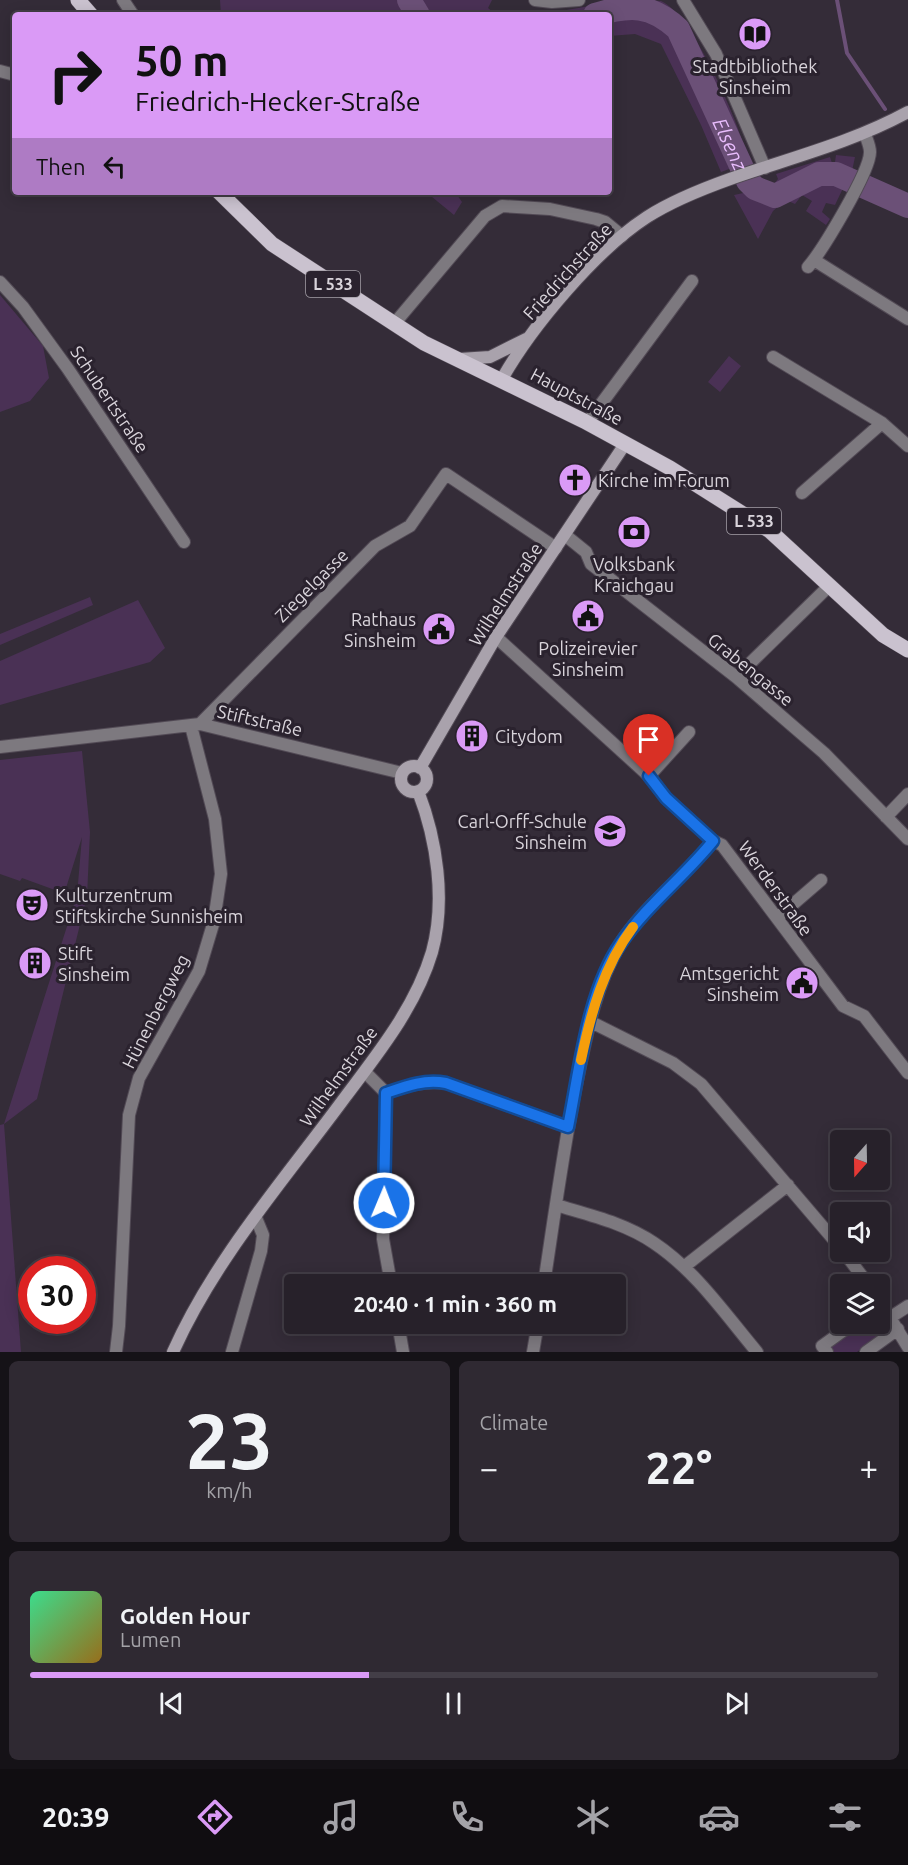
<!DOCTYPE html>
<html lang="en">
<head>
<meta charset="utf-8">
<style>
  body { margin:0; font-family:Ubuntu,sans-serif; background:#2f2932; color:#f1f3f6; height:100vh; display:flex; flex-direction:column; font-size:22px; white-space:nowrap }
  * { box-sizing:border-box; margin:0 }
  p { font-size:20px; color:#a4a3a8 }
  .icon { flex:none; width:33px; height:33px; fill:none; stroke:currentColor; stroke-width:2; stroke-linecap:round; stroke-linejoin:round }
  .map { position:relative; height:1352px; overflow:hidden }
  .drawer { display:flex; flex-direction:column; gap:9px; padding:9px; background:#151217; flex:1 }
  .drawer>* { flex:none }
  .hud { position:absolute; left:12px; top:12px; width:600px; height:183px; border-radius:6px; box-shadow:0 3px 15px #0003,0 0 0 2px #433e47; background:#da9af6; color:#111; overflow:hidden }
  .needle { width:39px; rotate:200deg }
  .tools { position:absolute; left:830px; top:1130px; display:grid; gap:12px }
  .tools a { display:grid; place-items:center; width:60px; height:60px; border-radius:6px; background:#27212a; box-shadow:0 3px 15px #0003,0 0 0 2px #433e47; font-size:30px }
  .speed { position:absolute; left:18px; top:1256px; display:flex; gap:12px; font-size:30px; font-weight:700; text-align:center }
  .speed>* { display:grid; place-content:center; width:78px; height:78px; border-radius:50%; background:#27212a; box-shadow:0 3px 15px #0003,0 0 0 2px #433e47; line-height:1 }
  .speed .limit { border:9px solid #d22; background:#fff; color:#111 }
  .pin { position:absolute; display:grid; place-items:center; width:51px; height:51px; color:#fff; margin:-62px -26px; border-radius:50% 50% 50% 0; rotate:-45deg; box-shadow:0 0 6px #0007 }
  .pin .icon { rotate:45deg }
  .me { position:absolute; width:66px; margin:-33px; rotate:1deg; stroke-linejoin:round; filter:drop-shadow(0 0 4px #0008) }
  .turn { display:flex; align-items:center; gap:21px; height:126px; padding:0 24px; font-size:27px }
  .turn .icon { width:78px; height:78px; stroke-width:2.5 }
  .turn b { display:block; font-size:42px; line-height:51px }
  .then { display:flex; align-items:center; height:57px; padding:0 24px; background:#0003; gap:12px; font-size:22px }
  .big { font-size:45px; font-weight:700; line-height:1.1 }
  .drawer .card { flex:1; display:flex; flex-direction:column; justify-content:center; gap:9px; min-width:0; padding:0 21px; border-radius:9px; background:#2f2932 }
  .drawer .dial { align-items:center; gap:0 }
  .dial b { font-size:78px; line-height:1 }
  .song { display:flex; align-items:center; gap:18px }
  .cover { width:72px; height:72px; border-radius:9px; background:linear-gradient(135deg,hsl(150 70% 55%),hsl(40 70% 35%)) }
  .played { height:6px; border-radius:3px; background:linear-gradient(90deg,#da9af6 40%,#433e47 40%) }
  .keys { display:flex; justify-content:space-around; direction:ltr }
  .heat { display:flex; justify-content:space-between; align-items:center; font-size:33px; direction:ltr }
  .drawer .tiles { flex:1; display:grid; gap:9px; grid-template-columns:1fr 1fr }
  .card:last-child { grid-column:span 2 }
  .trip { position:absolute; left:284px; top:1274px; width:342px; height:60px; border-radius:6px; background:#27212a; box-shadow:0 3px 15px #0003,0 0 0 2px #433e47; font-weight:700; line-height:60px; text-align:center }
  .dock { display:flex; height:96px; justify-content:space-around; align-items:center; background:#100d11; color:#a4a3a8 }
  .dock .icon { width:42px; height:42px }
  .dock .on { color:#da9af6 }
  .dock b { font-size:27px; color:#f1f3f6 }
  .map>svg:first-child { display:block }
  .green { fill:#4a3155 }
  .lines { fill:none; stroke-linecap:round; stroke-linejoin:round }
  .stream { stroke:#6b5077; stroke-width:4 }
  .river { stroke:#6b5077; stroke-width:24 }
  .minor-casing { stroke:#524a55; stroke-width:14 }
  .secondary-casing { stroke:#524a55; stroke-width:14 }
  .primary-casing { stroke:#524a55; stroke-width:16 }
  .minor { stroke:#7d797f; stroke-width:12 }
  .secondary { stroke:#a9a2ac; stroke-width:12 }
  .primary { stroke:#cac2cf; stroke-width:15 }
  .route-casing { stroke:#114b97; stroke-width:15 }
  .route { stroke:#1a73e8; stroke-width:10 }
  .slow { stroke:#f59e0b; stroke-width:10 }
  .labels { text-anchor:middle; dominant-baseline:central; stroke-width:6; stroke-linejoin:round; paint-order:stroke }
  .shield { fill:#2a222e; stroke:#a49fa7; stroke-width:1.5 }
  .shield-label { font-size:16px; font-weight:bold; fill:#d9d4db }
  .poi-label { font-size:18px; fill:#d9d4db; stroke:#2a222e; text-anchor:start }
  .street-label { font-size:18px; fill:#d9d4db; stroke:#2a222e }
  .water-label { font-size:20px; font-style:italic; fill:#e9bdfd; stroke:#2a222e }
</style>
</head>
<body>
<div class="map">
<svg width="908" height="1352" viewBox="0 0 908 1352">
  <rect width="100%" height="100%" fill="#342c38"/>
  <!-- green -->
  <path class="green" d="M 220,0 L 492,0 L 488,8 L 493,12 L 491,15 L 221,15 Z
    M 624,0 C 635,0 651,0 661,1 C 692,13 743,130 748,162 L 721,172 L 701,125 L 661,44 L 635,34 L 609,36 L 609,15 L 538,15 Z
    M 836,155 L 855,157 L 852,171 L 814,170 L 782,187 L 765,188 L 763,184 L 774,184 L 778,179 L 776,174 L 830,157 L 832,163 L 835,162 Z
    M 836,180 L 845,184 L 835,205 L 826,203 L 822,212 L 830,219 L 826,225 L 806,211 L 812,201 L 802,195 L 795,204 L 786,200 L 773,211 L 758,239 L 734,195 L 748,192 L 768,204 L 786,199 L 817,183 Z
    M 426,192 L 455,192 L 462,202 L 454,215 Z
    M 0,295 L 43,346 L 49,378 L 30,401 L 0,412 Z
    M 729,356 L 741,366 L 720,392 L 708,382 Z
    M 90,597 L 93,605 L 0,645 L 0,634 Z
    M 138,600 L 165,648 L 150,662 L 0,705 L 0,661 Z
    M 82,751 L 90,832 L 87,896 L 37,1099 L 4,1124 L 21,1352 L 0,1352 L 0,1125 L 4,1124 L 77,895 L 82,837 L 66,888 L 56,887 L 55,890 L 22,878 L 20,881 L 0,874 L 0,760 Z
    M 879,1311 L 890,1327 L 857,1352 L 833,1352 L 830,1347 L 863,1323 L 879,1323 Z"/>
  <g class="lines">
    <!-- stream -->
    <path class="stream" d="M 837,0 L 847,53 L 885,109"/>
    <!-- river -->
    <g class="river">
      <path d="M 409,0 L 418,15"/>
      <path id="s1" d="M 595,15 C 630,4 651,4 678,29 L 748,181 L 755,188 L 775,196 L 819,174 L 836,174 L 908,206"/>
    </g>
    <defs>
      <path id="minor" d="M 123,0 L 133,15
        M 535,0 L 552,2 L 579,0
        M 683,0 L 716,54 L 765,168
        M 0,71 L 15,75
        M 814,260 L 908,319
        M 808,267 C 822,251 870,172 870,152 C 870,146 867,140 865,134
        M 0,282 L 23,307 L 68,369 L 184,542
        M 394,324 L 485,216 L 502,206 L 550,209 L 596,219 L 605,222 L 622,236
        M 773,357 L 882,423 L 908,446
        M 587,423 L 692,281
        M 802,493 L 882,423
        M 565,535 L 586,552 L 591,564 L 736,677 L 824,753 L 908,839
        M 496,637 L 649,776 L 666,798 L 713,841 L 722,845 L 843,1006 L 864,1016 L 908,1073
        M 736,677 L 825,590
        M 200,724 L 375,546 L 410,526 L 446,474 L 556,548
        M 0,747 L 200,724 L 402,773
        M 649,776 L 689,732
        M 886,817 L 908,794
        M 777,918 L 821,880
        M 589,1021 L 673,1063 L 701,1084 L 840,1247
        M 365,1072 L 386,1093 L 383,1239 L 391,1284
        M 386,1093 C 406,1086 424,1080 446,1083 L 568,1127
        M 556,1205 C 589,1215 625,1223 654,1243 C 696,1271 725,1314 757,1352
        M 843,1251 L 868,1284
        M 685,1266 L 788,1185
        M 544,1284 C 554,1218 563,1151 576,1086 C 586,1038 594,989 619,946 C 639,911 686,875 713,841
        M 879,1300 L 908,1347
        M 891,1317 L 908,1306
        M 398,1323 L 403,1352
        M 116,1352 L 119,1326 L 129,1115 L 139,1078 L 199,971 L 214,921 L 221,874 L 215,819 L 191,726
        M 232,1352 L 261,1251 L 263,1235 L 256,1218
        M 533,1352 L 538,1323
        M 827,1352 L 822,1346 L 854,1323
        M 866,1352 L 898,1329"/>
      <path id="secondary" d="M 460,359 L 490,357 L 528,338
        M 502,379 C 532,326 596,250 647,217 C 672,201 702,189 730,179 C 790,158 851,143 908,112
        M401 779a13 13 0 1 1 26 0a13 13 0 1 1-26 0Z
        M 420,768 L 496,637 L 625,444
        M 173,1352 C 215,1258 285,1179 346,1096 C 379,1052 416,1006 432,952 C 446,901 437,840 418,791"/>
      <path id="primary" d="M 78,0 L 91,15
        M 219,192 L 272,244 L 424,343 L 584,421 L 670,468 L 770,531 L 883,635 L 908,650"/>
    </defs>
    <!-- minor casing -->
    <use href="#minor" class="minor-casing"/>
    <!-- secondary casing -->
    <use href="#secondary" class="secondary-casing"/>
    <!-- primary casing -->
    <use href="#primary" class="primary-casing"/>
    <!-- minor -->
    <use href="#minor" class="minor"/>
    <!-- secondary -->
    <use href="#secondary" class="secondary"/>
    <!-- primary -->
    <use href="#primary" class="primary"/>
  </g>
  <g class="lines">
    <defs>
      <path id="route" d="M 384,1203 L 386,1093 C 406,1086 424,1079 446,1083 L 568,1127 C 580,1068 587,993 621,943 C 647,905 685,876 713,841 L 666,798 L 649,776"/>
    </defs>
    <!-- route casing -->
    <use href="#route" class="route-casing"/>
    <!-- route -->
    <use href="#route" class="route"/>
    <!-- slow -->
    <path class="slow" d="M 581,1060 C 591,1012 604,966 633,927"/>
  </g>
  <!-- icons -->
  <defs>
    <symbol id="library-disc" viewBox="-11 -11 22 22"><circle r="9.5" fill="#da9af6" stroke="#2a222e"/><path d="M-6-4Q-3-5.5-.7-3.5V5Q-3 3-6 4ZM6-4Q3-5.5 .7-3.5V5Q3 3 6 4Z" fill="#111"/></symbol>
    <symbol id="church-disc" viewBox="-11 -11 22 22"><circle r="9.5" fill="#da9af6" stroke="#2a222e"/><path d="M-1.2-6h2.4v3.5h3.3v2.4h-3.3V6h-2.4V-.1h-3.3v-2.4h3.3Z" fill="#111"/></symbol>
    <symbol id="bank-disc" viewBox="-11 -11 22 22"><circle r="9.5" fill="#da9af6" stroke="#2a222e"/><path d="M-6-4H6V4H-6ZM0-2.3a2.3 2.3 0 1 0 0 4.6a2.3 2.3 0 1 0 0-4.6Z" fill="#111"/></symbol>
    <symbol id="civic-disc" viewBox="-11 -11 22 22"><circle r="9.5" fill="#da9af6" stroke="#2a222e"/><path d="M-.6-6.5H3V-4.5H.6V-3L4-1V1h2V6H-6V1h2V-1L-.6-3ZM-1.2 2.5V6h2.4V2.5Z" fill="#111"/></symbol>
    <symbol id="building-disc" viewBox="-11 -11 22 22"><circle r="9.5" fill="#da9af6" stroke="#2a222e"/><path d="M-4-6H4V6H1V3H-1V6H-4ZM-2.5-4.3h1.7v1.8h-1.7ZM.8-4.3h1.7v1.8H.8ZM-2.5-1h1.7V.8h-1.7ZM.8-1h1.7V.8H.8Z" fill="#111"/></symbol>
    <symbol id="school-disc" viewBox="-11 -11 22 22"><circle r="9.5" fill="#da9af6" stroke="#2a222e"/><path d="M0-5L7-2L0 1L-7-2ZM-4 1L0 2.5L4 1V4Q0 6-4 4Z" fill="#111"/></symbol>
    <symbol id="theatre-disc" viewBox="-11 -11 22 22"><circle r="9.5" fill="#da9af6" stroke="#2a222e"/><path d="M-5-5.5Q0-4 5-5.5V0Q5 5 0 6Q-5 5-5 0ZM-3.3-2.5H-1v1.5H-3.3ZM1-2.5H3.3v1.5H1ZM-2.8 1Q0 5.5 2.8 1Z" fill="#111"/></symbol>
  </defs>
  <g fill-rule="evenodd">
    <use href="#library-disc" x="736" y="15" width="38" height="38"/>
    <use href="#church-disc" x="556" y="461" width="38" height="38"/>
    <use href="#bank-disc" x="615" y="513" width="38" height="38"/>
    <use href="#civic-disc" x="569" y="597" width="38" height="38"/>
    <use href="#civic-disc" x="420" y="610" width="38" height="38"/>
    <use href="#building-disc" x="453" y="717" width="38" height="38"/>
    <use href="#school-disc" x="591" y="812" width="38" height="38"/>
    <use href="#theatre-disc" x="13" y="886" width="38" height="38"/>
    <use href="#building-disc" x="16" y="944" width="38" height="38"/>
    <use href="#civic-disc" x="783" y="964" width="38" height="38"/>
  </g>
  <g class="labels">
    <!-- shield labels -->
    <g class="shield">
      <rect x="306" y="271" width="54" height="26" rx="4.5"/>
      <rect x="727" y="508" width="54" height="26" rx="4.5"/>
    </g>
    <g class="shield-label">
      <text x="333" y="284">L 533</text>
      <text x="754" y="521">L 533</text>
    </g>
    <!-- poi labels -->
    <g class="poi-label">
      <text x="755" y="66" text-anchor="middle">Stadtbibliothek<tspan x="755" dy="21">Sinsheim</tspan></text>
      <text x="598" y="480">Kirche im Forum</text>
      <text x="634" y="564" text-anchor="middle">Volksbank<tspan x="634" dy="21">Kraichgau</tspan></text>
      <text x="416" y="619" text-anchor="end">Rathaus<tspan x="416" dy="21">Sinsheim</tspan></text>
      <text x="588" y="648" text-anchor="middle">Polizeirevier<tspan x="588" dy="21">Sinsheim</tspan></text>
      <text x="495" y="736">Citydom</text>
      <text x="587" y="821" text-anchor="end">Carl-Orff-Schule<tspan x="587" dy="21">Sinsheim</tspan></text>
      <text x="55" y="895">Kulturzentrum<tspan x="55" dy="21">Stiftskirche Sunnisheim</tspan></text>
      <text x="58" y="953">Stift<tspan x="58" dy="21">Sinsheim</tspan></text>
      <text x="779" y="973" text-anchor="end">Amtsgericht<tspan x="779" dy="21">Sinsheim</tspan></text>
    </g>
    <!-- street labels -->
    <g class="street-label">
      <text transform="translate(567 271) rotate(-48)">Friedrichstraße</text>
      <text transform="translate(577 396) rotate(28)">Hauptstraße</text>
      <text transform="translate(110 399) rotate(56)">Schubertstraße</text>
      <text transform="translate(311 585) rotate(-45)">Ziegelgasse</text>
      <text transform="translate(505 594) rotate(-57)">Wilhelmstraße</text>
      <text transform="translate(751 669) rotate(39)">Grabengasse</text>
      <text transform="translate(260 720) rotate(13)">Stiftstraße</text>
      <text transform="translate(776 888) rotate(54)">Werderstraße</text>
      <text transform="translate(155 1011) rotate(-63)">Hünenbergweg</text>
      <text transform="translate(338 1076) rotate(-54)">Wilhelmstraße</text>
    </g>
    <!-- water labels -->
    <g class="water-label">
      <text stroke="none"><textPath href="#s1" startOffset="216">Elsenz</textPath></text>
    </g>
  </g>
</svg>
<div class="tools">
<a><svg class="needle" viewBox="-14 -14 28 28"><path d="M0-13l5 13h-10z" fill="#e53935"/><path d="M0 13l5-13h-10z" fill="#a4a3a8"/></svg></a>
<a><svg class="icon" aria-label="sound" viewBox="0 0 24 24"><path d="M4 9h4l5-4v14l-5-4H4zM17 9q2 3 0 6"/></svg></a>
<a><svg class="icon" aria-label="layers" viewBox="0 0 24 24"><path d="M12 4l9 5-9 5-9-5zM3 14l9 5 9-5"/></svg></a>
</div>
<div class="speed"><div class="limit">30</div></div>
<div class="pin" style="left:649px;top:776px;background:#d93025"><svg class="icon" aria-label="arrive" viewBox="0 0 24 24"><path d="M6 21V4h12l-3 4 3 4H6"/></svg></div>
<svg class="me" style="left:384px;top:1203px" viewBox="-20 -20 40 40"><circle r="17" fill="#1a73e8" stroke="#fff" stroke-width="3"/><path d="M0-11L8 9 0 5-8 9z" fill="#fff"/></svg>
<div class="trip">20:40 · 1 min · 360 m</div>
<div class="hud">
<div class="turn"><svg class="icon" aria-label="right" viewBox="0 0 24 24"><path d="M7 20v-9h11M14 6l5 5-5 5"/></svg><div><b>50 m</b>Friedrich-Hecker-Straße</div></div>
<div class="then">Then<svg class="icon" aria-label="left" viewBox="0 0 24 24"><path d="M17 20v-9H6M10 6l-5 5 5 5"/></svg></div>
</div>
</div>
<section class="drawer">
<div class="tiles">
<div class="card dial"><b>23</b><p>km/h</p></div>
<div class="card"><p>Climate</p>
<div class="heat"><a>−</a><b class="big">22°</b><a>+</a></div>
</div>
<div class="card">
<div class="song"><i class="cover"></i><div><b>Golden Hour</b><p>Lumen</p></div></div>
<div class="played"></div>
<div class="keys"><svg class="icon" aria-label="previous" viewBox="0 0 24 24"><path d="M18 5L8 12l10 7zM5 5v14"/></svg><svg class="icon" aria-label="pause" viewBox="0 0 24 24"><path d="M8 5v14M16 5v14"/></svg><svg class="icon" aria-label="next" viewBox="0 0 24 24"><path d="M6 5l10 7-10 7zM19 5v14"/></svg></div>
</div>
</div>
</section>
<nav class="dock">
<b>20:39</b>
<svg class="icon on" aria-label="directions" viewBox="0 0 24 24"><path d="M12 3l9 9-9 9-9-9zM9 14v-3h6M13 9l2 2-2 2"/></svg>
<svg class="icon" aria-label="music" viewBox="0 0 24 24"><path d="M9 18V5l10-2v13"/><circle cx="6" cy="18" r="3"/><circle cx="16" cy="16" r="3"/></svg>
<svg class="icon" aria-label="phone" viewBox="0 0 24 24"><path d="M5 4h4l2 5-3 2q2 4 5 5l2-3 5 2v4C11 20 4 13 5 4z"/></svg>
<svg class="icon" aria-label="climate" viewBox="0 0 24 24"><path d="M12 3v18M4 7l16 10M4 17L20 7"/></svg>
<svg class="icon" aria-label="car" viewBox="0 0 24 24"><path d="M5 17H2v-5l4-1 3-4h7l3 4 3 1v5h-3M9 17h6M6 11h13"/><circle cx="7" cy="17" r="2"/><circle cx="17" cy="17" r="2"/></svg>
<svg class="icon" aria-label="filters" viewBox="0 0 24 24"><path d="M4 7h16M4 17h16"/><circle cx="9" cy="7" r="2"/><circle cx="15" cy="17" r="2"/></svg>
</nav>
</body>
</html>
